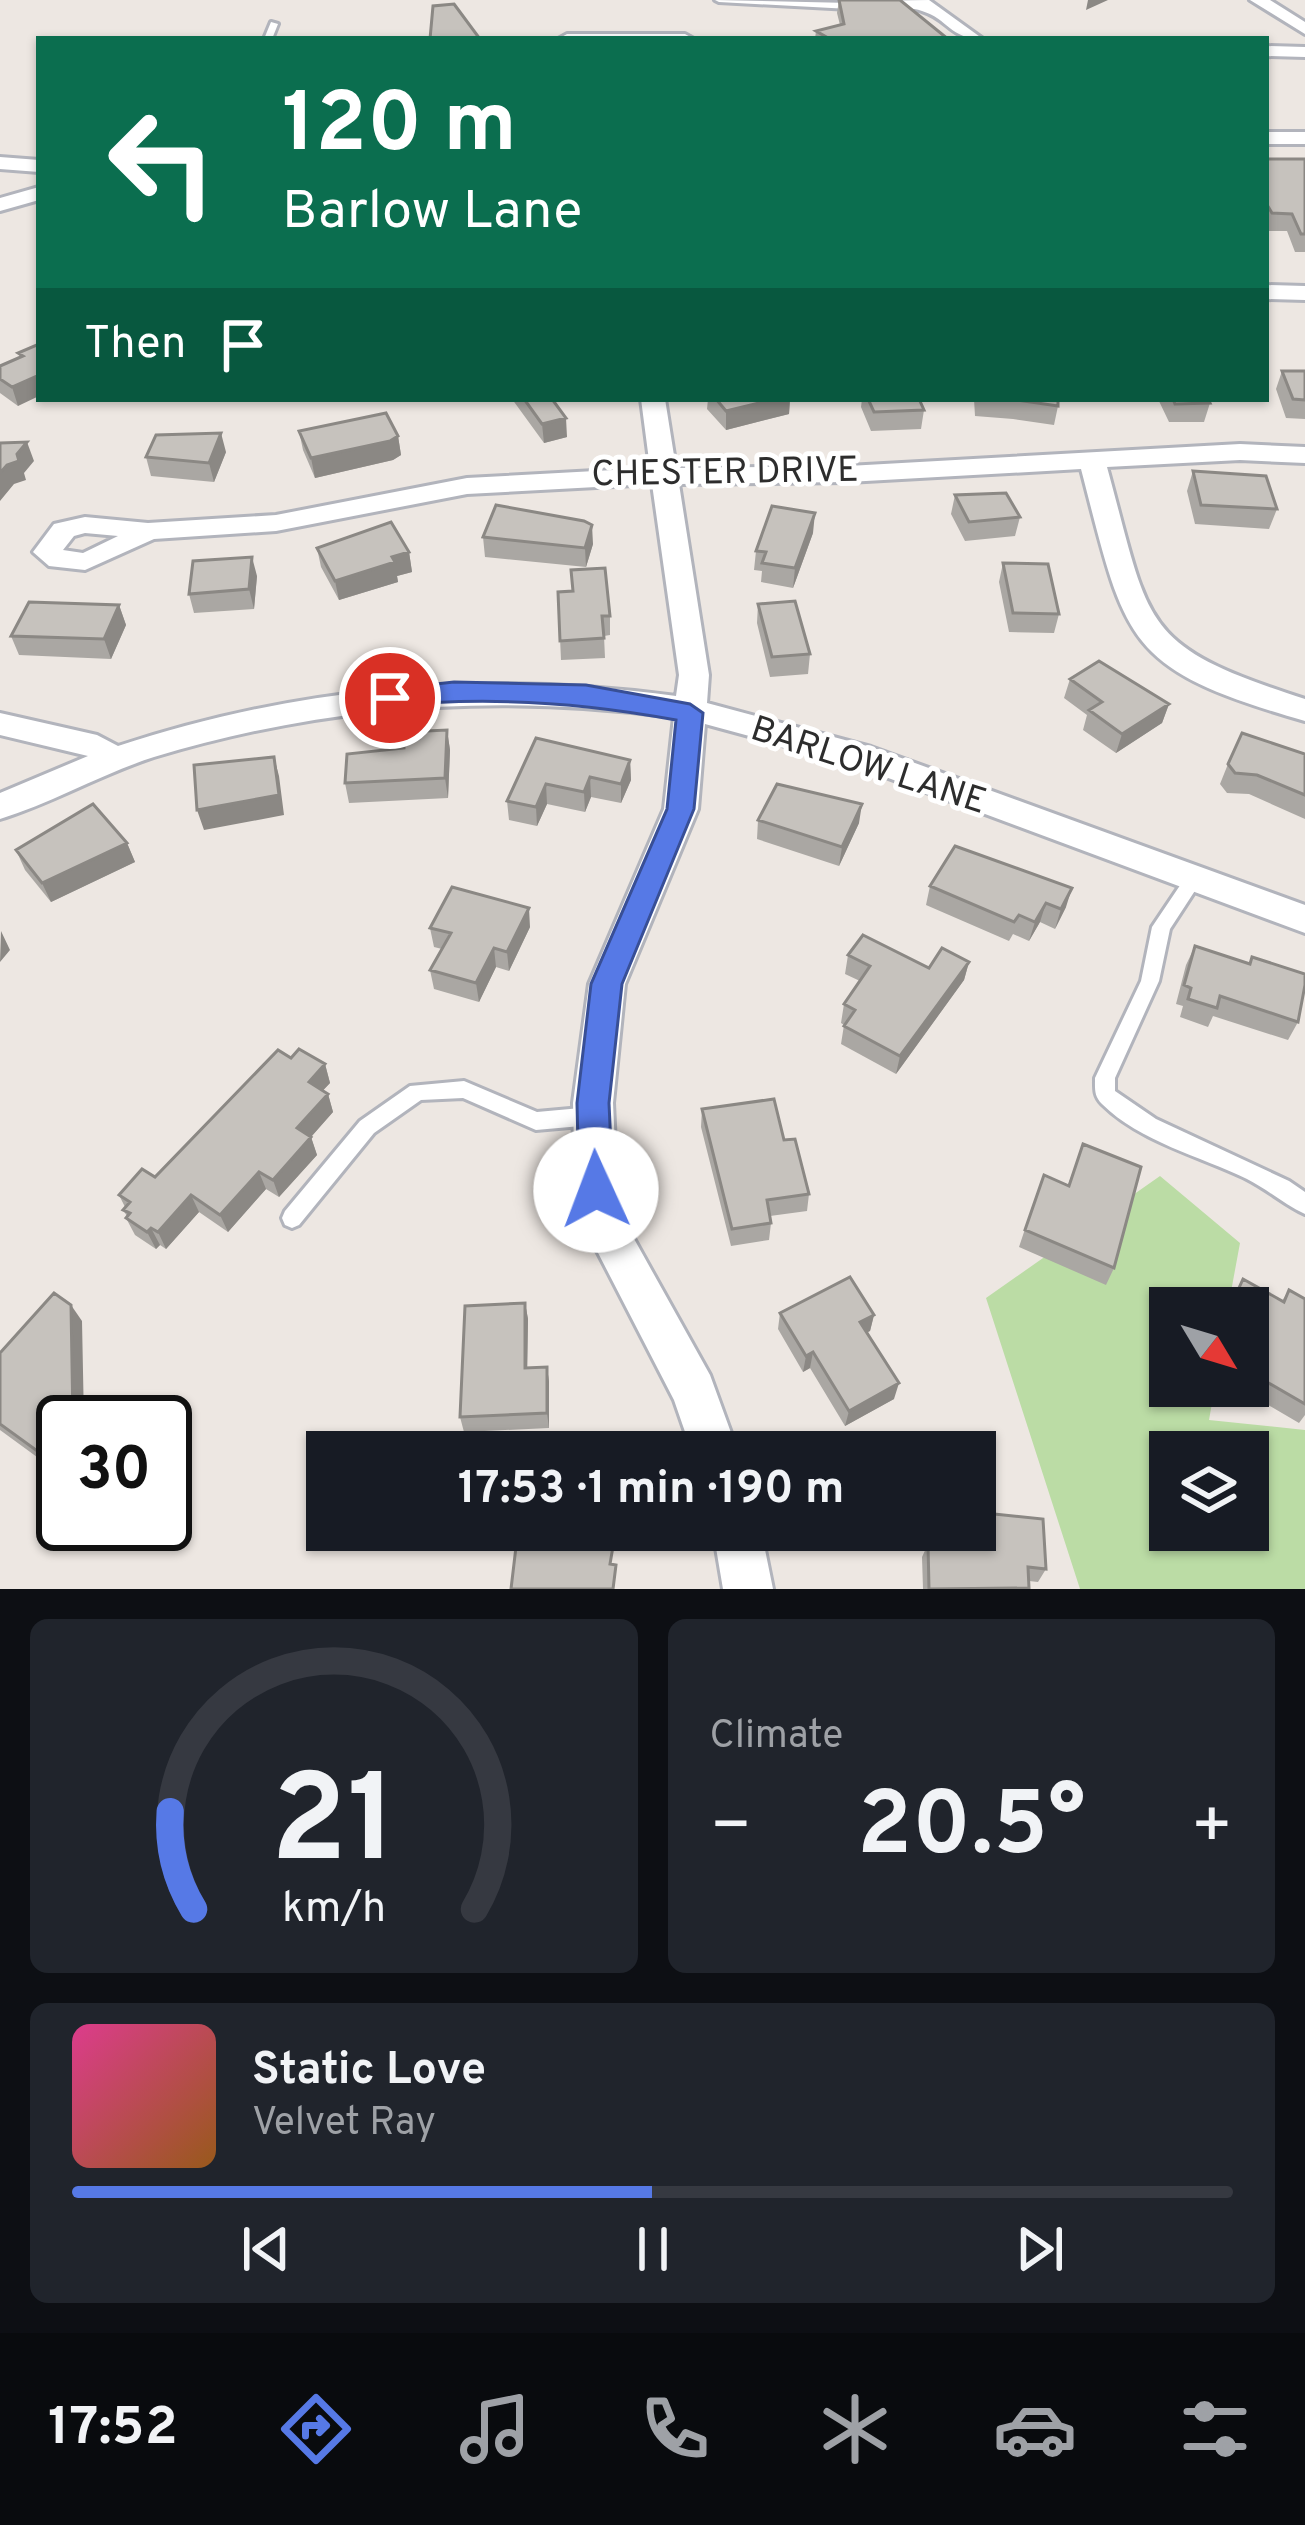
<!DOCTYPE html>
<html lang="en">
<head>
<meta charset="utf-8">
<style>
  body { margin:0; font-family:Overpass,sans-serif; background:#20242c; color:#f1f3f6; height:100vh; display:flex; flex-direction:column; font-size:45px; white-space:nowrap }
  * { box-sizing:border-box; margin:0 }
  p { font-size:39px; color:#9ea1a6 }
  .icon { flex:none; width:66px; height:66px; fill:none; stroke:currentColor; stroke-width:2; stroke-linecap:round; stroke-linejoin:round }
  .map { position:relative; height:1589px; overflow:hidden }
  .drawer { display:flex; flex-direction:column; gap:30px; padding:30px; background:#0d0f14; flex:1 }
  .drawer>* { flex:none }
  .guide { position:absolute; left:36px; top:36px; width:1233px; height:366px; border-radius:0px; box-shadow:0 3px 9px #0004; background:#0b6e4f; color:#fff; overflow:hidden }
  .needle { width:78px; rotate:128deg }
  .buttons { position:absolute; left:1149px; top:1287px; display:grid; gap:24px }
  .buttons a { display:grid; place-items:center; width:120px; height:120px; border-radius:0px; background:#171b24; box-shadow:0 3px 9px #0004; font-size:60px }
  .speed { position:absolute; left:36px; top:1395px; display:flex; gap:24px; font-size:60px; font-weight:700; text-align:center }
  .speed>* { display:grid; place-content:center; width:156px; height:156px; border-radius:50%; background:#171b24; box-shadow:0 3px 9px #0004; line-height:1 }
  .speed .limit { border:6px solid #111; border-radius:18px; background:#fff; color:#111 }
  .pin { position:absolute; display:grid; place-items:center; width:102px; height:102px; color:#fff; margin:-51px; border:6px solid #fff; border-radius:50%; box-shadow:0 3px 12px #0007 }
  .me { position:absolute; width:132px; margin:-66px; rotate:358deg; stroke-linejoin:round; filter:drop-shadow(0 0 9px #0008) }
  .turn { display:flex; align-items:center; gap:42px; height:252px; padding:0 48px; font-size:54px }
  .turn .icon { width:156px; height:156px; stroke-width:2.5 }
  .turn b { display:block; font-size:84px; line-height:102px }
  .then { display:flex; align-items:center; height:114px; padding:0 48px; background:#0003; gap:24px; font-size:45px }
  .big { font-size:90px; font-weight:700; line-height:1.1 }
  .drawer .card { flex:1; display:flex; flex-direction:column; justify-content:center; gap:18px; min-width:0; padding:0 42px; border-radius:18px; background:#20242c }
  .drawer .dial { align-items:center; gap:0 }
  .dial svg { height:312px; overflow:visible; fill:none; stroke:#363941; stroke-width:7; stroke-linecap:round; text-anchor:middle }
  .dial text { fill:#f1f3f6; stroke:none }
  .song { display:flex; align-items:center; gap:36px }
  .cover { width:144px; height:144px; border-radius:18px; background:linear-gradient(135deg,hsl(330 70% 55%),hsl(30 70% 35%)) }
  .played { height:12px; border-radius:6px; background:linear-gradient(90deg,#5679e6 50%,#363941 50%) }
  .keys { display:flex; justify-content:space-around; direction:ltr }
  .heat { display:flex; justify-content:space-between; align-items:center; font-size:66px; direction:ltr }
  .drawer .tiles { flex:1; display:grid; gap:30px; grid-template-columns:1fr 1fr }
  .card:last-child { grid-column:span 2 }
  .trip { position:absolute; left:306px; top:1431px; width:690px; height:120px; border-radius:0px; background:#171b24; box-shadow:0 3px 9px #0004; font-weight:700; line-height:120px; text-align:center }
  .tabs { display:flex; height:192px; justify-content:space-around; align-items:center; background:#090b0e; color:#9ea1a6 }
  .tabs .icon { width:84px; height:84px }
  .tabs .current { color:#5679e6 }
  .tabs b { font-size:54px; color:#f1f3f6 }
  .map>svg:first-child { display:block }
  .green { fill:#bbdca5; fill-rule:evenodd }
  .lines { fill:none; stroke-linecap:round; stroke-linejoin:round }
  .service-casing { stroke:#b2b4bc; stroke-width:6 }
  .minor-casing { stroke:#b2b4bc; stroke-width:6 }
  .service { fill:#fff; fill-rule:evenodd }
  .minor { fill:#fff; fill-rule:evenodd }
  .wall { fill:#aaa7a3 }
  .shaded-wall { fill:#8b8884 }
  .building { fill:#c6c2bd; stroke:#8b8884; stroke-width:3 }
  .route { fill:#5679e6; stroke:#384f96; stroke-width:3 }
  .labels { text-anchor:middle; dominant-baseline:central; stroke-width:10; stroke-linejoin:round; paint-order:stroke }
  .street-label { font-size:36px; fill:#2d2d2d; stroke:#fff }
</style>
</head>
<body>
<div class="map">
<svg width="1305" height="1589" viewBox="0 0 1305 1589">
  <rect width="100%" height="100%" fill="#ede7e2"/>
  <!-- green -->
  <path class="green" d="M 1160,1176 L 1240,1243 L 1228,1308 L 1170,1308 L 1170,1386 L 1215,1386 L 1209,1420 L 1305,1430 L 1305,1589 L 1080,1589 L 986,1298 ZM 1170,1452 L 1248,1452 L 1248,1530 L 1170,1530 Z"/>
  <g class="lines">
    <defs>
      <path id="service" d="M 715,0 L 850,3 L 854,6 L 850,9 L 719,2 Z
        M 271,22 L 278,24 L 272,39 L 264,39 Z
        M 1191,876 L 1197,878 L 1200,883 L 1170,929 L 1159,981 L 1115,1078 L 1115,1091 L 1156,1119 L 1289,1181 L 1305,1192 L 1305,1214 C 1285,1205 1267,1189 1247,1179 C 1200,1156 1140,1142 1102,1104 C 1094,1096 1095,1089 1095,1078 L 1141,981 L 1152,927 L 1185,878 Z
        M 464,1081 L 537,1112 L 592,1107 L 599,1110 L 602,1116 L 599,1122 L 592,1125 L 536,1130 L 463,1098 L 421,1100 L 374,1133 L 299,1225 L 292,1228 L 285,1225 L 282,1218 L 285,1211 L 360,1121 L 410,1086 Z"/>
      <path id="minor" d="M 929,0 L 983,39 C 949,39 949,19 922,11 C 901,3 874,18 855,6 L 863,1 Z
        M 1250,0 L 1270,0 L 1305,22 L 1305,34 Z
        M 567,34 L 685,34 L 694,39 L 558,39 Z
        M 1266,46 L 1305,47 L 1305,57 L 1266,56 Z
        M 1266,132 L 1305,132 L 1305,144 L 1266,144 Z
        M 0,157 L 39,160 L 39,172 L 0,169 Z
        M 39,187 L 39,200 L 0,211 L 0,198 Z
        M 1266,285 L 1305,286 L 1305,300 L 1266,299 Z
        M 641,399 L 665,399 L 676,468 L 848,466 L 1240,444 L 1305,447 L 1305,463 L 1240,460 L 1107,467 C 1151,627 1138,645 1305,699 L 1305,721 C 1123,669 1126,642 1081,469 L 848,482 L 679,484 L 709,675 L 707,703 L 871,747 L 1305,905 L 1305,933 L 848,763 L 705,724 L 698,809 L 625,984 L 613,1103 L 617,1190 L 633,1237 L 710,1375 L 738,1452 L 692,1452 L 674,1400 L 594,1245 L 575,1190 L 573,1103 L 589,984 L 664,809 L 674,717 C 498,693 325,705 154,757 C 101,774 52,803 0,819 L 0,793 L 88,756 L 0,735 L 0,713 L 97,735 L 118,746 C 300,686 487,670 676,696 L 679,675 L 652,484 L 467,494 L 276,531 L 154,539 L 85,570 L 49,566 L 33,552 L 54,524 L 85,517 L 148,523 L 276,515 L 467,478 L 650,468 ZM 85,533 L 118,536 L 83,553 L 63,550 L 74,536 Z
        M 713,1530 L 761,1530 L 773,1589 L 723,1589 Z"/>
    </defs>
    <!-- service casing -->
    <use href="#service" class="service-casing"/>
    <!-- minor casing -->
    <use href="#minor" class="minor-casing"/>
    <!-- service -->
    <use href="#service" class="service"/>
    <!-- minor -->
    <use href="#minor" class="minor"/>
  </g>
  <!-- wall -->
  <path class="wall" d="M 839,0 L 948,39 L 815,39 L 816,31 L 840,25 L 837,13 Z
    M 1266,159 L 1305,159 L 1305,252 L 1295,252 L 1287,231 L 1266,231 Z
    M 39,344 L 18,406 L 0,393 L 0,366 L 20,358 L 18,353 Z
    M 1282,371 L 1305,371 L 1305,419 L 1286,418 L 1276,389 Z
    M 512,399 L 552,399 L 567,437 L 544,443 Z
    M 708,399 L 790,399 L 789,414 L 726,430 L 707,409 Z
    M 862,399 L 919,399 L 924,410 L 921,429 L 871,431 L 861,407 Z
    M 974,399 L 1058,399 L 1058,406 L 1054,425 L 1013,419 L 975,416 Z
    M 1158,399 L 1208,399 L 1210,403 L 1204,422 L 1169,422 Z
    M 299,431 L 398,436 L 401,455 L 393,460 L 315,478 L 303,450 Z
    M 226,452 L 214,482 L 151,476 L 146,457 Z
    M 1193,471 L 1277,509 L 1269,529 L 1195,524 L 1187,491 Z
    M 955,495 L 1020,517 L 1015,536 L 965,541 L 951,514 Z
    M 813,533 L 793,588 L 761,582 L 762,571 L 754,570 L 756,551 Z
    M 483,537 L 593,544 L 586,567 L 485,557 Z
    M 317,548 L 409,552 L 412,572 L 397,576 L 398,582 L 339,600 L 321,567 Z
    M 1003,563 L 1059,614 L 1054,633 L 1009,632 L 999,582 Z
    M 257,576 L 254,609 L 194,613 L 189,594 Z
    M 558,592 L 610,616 L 610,635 L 604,636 L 605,658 L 561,660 Z
    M 758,604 L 810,654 L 808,674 L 770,677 L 757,623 Z
    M 119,605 L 126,625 L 111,659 L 19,655 L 11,636 Z
    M 1070,679 L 1169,704 L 1162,723 L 1116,753 L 1083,730 L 1087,715 L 1064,698 Z
    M 447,730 L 450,750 L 448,798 L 349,803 L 345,783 Z
    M 536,738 L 630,760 L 631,780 L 621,803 L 591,797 L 585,812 L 547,804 L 537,826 L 509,820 L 507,801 Z
    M 1305,754 L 1305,819 L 1249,794 L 1227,793 L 1220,784 L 1228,764 Z
    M 758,820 L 859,823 L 839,866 L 757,839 Z
    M 127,843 L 135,862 L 51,902 L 25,870 L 16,850 Z
    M 955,846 L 1066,907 L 1055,929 L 1040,922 L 1029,941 L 1013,934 L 1009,941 L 926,905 L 930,886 Z
    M 530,927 L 509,971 L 496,967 L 479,1002 L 434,989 L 430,970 L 442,949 L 434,947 L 430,928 Z
    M 1195,946 L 1249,964 L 1252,957 L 1298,1022 L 1288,1040 L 1213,1016 L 1208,1027 L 1180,1017 L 1183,1006 L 1176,1004 L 1186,965 Z
    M 848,955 L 929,968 L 969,962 L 964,980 L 896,1074 L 841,1044 L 844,1025 L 841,1023 L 844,1004 L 860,981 L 845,974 Z
    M 291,1058 L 325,1064 L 330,1083 L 323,1090 L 328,1094 L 333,1112 L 311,1137 L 317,1155 L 279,1197 L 266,1189 L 228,1232 L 199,1212 L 166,1249 L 160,1245 L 156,1249 L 135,1235 L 126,1218 L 127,1216 L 123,1210 L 125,1207 L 119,1195 L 155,1177 Z
    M 702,1109 L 784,1140 L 809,1194 L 807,1211 L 770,1216 L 771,1223 L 769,1240 L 731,1246 L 701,1127 Z
    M 1083,1144 L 1114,1268 L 1106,1285 L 1019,1247 L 1037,1193 L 1068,1185 Z
    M 1243,1279 L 1282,1301 L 1289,1290 L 1305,1299 L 1305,1415 L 1299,1423 L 1236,1386 L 1248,1386 L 1248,1308 L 1227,1308 Z
    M 525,1303 L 528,1319 L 527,1368 L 547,1367 L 549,1382 L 549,1428 L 464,1432 L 460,1417 Z
    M 780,1313 L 874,1315 L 870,1331 L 867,1332 L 894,1399 L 845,1426 L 810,1368 L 803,1372 L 778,1329 Z
    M 82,1321 L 63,1422 L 63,1476 L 0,1430 L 0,1353 Z
    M 947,1530 L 975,1530 L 1046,1569 L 1038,1582 L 1029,1581 L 1029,1589 L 923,1589 L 922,1557 L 928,1544 L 948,1546 Z"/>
  <!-- shaded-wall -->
  <path class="shaded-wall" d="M 1088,0 L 1108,0 L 1086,10 Z
    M 39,375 L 39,396 L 18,406 L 12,387 Z
    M 775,399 L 790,399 L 789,414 L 726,430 L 726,411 Z
    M 566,418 L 567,437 L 544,443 L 542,424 Z
    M 221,433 L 226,452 L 214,482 L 209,463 Z
    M 398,436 L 401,455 L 393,460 L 315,478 L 311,458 Z
    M 27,442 L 34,461 L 24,473 L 26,480 L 14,484 L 0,501 L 0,473 Z
    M 815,513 L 813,533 L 793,588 L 795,568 Z
    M 592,525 L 593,544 L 586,567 L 585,548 Z
    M 409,552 L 412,572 L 397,576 L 398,582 L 339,600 L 335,581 L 392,557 Z
    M 252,557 L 257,576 L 254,609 L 249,589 Z
    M 119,605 L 126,625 L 111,659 L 104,639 Z
    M 1169,704 L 1162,723 L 1116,753 L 1122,734 Z
    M 447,730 L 450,750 L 448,798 L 445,778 Z
    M 274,757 L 279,776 L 284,815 L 204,830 L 197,810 Z
    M 630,760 L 631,780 L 621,803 L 621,784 Z
    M 590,777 L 591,797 L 585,812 L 584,792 Z
    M 546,784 L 547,804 L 537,826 L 536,807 Z
    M 862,804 L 859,823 L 839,866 L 842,847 Z
    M 127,843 L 135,862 L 51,902 L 42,883 Z
    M 1072,888 L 1066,907 L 1055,929 L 1061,909 Z
    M 1046,903 L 1040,922 L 1029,941 L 1035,922 Z
    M 529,908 L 530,927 L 509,971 L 507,952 Z
    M 1,931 L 10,950 L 0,962 Z
    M 494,948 L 496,967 L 479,1002 L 476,983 Z
    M 969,962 L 964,980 L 896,1074 L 900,1056 Z
    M 325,1064 L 330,1083 L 314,1100 L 309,1082 Z
    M 328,1094 L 333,1112 L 303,1146 L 297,1128 Z
    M 311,1137 L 317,1155 L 279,1197 L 273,1180 Z
    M 259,1172 L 266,1189 L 228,1232 L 220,1215 Z
    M 191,1195 L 199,1212 L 166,1249 L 158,1232 Z
    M 151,1228 L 160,1245 L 156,1249 L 147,1232 Z
    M 525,1303 L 528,1319 L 527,1383 L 525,1368 Z
    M 71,1305 L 82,1321 L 84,1422 L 73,1422 Z
    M 874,1315 L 870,1331 L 856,1338 L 860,1322 Z
    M 813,1352 L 810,1368 L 803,1372 L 806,1356 Z
    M 547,1367 L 549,1382 L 549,1428 L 547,1413 Z
    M 899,1383 L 894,1399 L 845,1426 L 849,1411 Z"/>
  <!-- building -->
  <path class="building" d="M 839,0 L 900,0 L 948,39 L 830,39 L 816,31 L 844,24 Z
    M 454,4 L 480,39 L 430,39 L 433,6 Z
    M 1266,159 L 1305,159 L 1305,234 L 1301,234 L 1292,214 L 1272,213 L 1266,203 Z
    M 39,344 L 39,375 L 12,387 L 0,379 L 0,366 L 23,356 L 18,353 Z
    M 1282,371 L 1305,371 L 1305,400 L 1293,399 Z
    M 524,399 L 552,399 L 566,418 L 542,424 Z
    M 716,399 L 775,399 L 726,411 Z
    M 868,399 L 919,399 L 924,410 L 874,412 Z
    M 1003,399 L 1058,399 L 1058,406 L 1017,400 Z
    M 1173,399 L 1208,399 L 1210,403 L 1175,404 Z
    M 386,413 L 398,436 L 390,441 L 311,458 L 299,431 Z
    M 221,433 L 209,463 L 146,457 L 156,435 Z
    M 27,442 L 17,454 L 19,461 L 7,465 L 0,473 L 0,443 Z
    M 1193,471 L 1266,476 L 1277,509 L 1201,505 Z
    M 1006,493 L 1020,517 L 969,522 L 955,495 Z
    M 496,505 L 584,521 L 592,525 L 585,548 L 483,537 Z
    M 772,506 L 815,513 L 795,568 L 762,563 L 766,552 L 756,551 Z
    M 391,522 L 409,552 L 392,557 L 395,562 L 335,581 L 317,548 Z
    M 252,557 L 249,589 L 189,594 L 193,561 Z
    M 1003,563 L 1048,564 L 1059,614 L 1013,613 Z
    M 605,568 L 610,616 L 602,616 L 604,638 L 560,641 L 558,592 L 573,591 L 571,570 Z
    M 795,601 L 810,654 L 772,657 L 758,604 Z
    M 29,602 L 119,605 L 104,639 L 11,636 Z
    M 1099,661 L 1169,704 L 1122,734 L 1089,710 L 1102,702 L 1070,679 Z
    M 447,730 L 445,778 L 345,783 L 347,754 L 404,748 L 405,732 Z
    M 1242,733 L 1305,754 L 1305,795 L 1257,775 L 1235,773 L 1228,764 Z
    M 536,738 L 630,760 L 621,784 L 590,777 L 584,792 L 546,784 L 536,807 L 507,801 Z
    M 274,757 L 279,795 L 197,810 L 194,765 Z
    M 777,784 L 862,804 L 842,847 L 758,820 Z
    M 93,804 L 127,843 L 42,883 L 16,850 Z
    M 955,846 L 1072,888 L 1061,909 L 1046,903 L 1035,922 L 1019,915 L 1014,922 L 930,886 Z
    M 452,887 L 529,908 L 507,952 L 494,948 L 476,983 L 430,970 L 451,933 L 430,928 Z
    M 863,935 L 929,968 L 942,948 L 969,962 L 900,1056 L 844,1026 L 855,1010 L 844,1004 L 870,966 L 848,955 Z
    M 1195,946 L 1250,964 L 1252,957 L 1305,974 L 1305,985 L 1298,1022 L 1220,996 L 1217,1008 L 1188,999 L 1191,988 L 1184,985 Z
    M 299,1049 L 325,1064 L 309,1082 L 328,1094 L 297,1128 L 311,1137 L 273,1180 L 259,1172 L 220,1215 L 191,1195 L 158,1232 L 151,1228 L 147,1232 L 126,1218 L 130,1213 L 123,1210 L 130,1202 L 119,1195 L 142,1169 L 155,1177 L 278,1050 L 291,1058 Z
    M 774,1099 L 784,1140 L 795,1139 L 809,1194 L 767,1200 L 771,1223 L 732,1229 L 702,1109 Z
    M 1083,1144 L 1141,1167 L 1114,1268 L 1025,1230 L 1044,1175 L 1069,1186 Z
    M 850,1277 L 874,1315 L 860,1322 L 899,1383 L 849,1411 L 813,1352 L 806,1356 L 780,1313 Z
    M 1243,1279 L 1284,1302 L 1289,1290 L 1305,1299 L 1305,1404 L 1248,1371 L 1248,1308 L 1230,1308 Z
    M 54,1293 L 71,1305 L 73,1422 L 63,1422 L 63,1457 L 58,1466 L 0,1424 L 0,1353 Z
    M 525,1303 L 525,1368 L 547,1367 L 547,1413 L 460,1417 L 465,1306 Z
    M 975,1512 L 1043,1519 L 1046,1569 L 1028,1567 L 1029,1588 L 929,1589 L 928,1544 L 954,1547 L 954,1530 L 975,1530 Z
    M 518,1530 L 610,1530 L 610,1534 L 615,1535 L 610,1564 L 616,1565 L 613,1589 L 511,1589 Z"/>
  <!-- route -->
  <path class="route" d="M 454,682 L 586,685 L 690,704 L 703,713 L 694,809 L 622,984 L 609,1103 L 613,1190 L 608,1201 L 596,1206 L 584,1201 L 579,1190 L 577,1103 L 591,984 L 667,809 L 676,720 C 580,702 487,696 390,706 L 377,698 L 390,689 Z"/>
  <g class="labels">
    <!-- street labels -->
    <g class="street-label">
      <text transform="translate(725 474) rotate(-1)">CHESTER DRIVE</text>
      <text transform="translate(868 767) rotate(18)">BARLOW LANE</text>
    </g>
  </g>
</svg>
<div class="buttons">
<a><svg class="needle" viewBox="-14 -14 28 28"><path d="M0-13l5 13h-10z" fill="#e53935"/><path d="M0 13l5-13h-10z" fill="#9ea1a6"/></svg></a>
<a><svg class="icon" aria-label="layers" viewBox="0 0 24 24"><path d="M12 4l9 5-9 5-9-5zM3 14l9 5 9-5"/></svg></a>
</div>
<div class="speed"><div class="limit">30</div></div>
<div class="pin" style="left:390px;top:698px;background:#d93025"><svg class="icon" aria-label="arrive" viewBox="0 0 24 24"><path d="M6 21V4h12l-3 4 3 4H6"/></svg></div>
<svg class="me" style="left:596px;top:1190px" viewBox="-20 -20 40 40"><circle r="19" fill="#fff"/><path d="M0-13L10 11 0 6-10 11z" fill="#5679e6"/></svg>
<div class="trip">17:53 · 1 min · 190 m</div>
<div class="guide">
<div class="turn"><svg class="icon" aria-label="left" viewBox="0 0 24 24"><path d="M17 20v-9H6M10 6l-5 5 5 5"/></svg><div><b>120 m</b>Barlow Lane</div></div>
<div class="then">Then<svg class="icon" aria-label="arrive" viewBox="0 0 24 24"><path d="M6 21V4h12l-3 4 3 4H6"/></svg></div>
</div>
</div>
<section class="drawer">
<div class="tiles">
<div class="card dial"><svg viewBox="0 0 100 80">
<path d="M14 69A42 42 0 1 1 86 69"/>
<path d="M14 69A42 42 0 0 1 8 44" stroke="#5679e6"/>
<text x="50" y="56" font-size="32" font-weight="700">21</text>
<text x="50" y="72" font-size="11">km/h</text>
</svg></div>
<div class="card"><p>Climate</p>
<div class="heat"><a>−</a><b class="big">20.5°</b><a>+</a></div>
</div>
<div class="card">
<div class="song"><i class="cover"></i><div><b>Static Love</b><p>Velvet Ray</p></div></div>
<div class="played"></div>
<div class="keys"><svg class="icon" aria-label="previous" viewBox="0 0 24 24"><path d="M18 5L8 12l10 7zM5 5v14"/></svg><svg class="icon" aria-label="pause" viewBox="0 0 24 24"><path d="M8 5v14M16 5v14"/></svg><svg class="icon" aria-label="next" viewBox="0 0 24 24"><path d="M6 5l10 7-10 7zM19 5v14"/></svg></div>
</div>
</div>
</section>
<nav class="tabs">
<b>17:52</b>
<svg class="icon current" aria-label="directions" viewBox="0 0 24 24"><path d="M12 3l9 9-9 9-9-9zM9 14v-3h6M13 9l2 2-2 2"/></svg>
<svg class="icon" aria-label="music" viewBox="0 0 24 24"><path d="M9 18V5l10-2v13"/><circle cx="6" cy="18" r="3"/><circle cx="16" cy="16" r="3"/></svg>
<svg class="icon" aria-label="phone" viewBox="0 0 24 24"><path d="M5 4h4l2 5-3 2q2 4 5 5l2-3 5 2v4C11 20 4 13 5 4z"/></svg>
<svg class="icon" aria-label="climate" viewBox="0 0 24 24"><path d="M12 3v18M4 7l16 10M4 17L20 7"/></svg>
<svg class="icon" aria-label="car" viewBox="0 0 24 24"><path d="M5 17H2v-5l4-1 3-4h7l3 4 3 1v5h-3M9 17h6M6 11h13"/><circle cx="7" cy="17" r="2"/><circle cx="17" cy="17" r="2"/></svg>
<svg class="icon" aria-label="filters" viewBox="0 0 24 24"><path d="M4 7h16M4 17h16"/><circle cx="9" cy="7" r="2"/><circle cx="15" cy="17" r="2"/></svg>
</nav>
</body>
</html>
